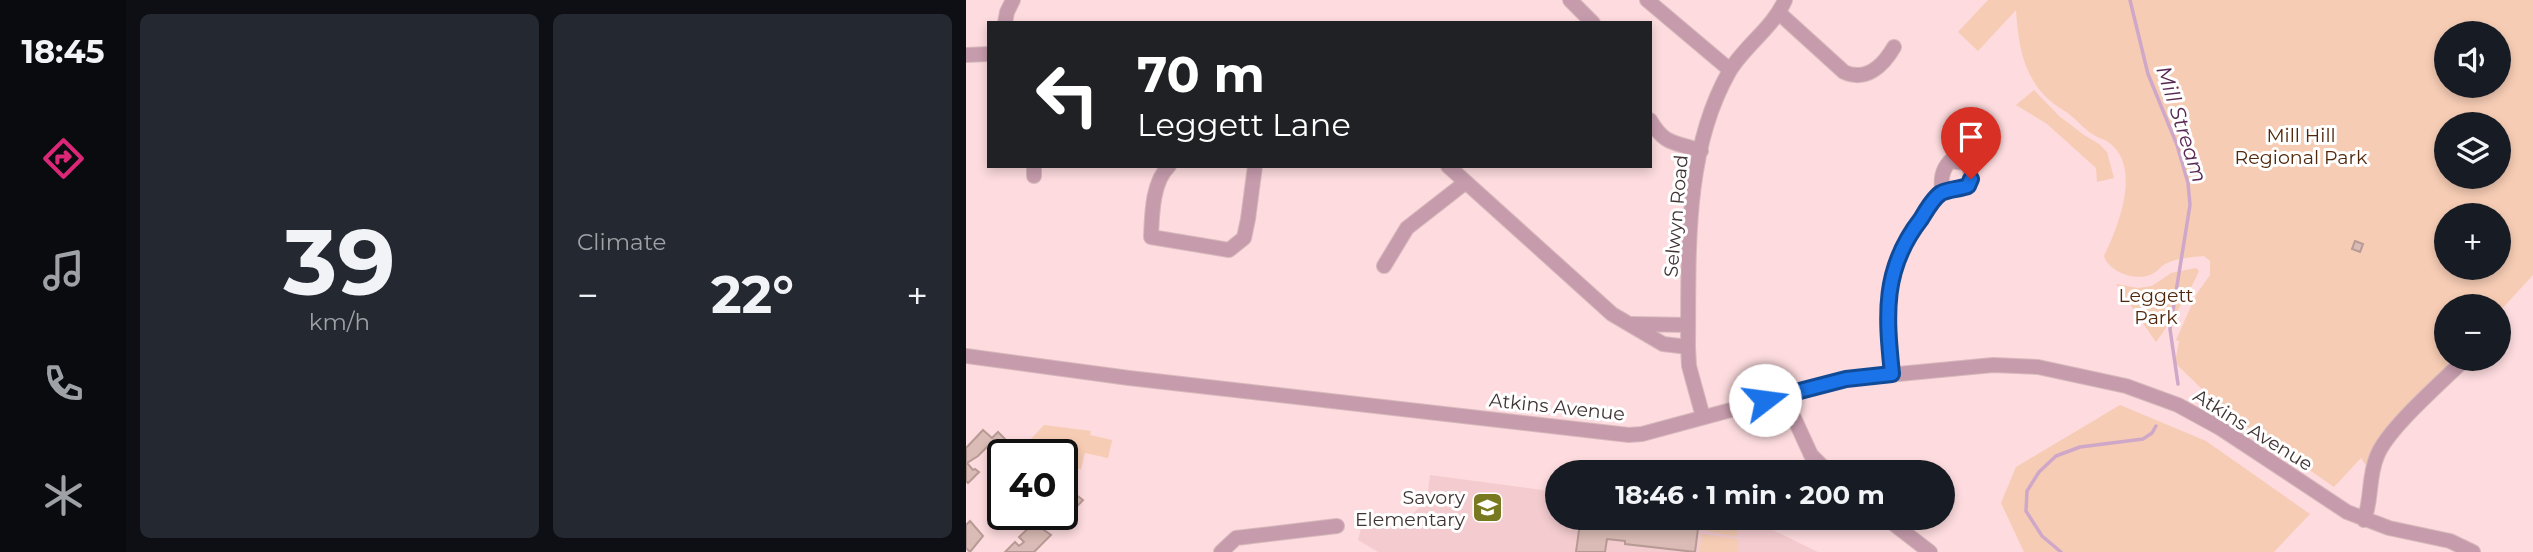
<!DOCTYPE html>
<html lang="en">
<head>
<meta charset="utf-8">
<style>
  body { margin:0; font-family:Montserrat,sans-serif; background:#242831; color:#f1f3f6; height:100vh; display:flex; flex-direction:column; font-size:26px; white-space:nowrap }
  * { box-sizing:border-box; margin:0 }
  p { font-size:23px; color:#9ea1a6 }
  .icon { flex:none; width:38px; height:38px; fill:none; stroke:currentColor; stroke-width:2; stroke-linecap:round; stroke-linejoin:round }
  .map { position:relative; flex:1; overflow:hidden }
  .details { display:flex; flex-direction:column; gap:14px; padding:14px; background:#0d0f14; width:840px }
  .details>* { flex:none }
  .guide { position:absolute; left:21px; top:21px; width:665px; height:147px; border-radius:0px; box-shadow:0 4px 10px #0003; background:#202124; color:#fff; overflow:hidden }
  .buttons { position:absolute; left:1468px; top:21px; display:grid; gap:14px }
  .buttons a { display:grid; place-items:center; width:77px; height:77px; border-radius:50%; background:#171b24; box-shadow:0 4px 10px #0003; font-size:35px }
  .speed { position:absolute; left:21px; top:439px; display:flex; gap:14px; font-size:35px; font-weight:700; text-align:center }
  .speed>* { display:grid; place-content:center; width:91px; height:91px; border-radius:50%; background:#171b24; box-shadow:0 4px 10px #0003; line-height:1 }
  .speed .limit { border:4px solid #111; border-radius:10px; background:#fff; color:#111 }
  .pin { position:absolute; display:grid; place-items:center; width:60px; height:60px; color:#fff; margin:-72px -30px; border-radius:50% 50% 50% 0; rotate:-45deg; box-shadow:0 0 7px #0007 }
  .pin .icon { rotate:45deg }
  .me { position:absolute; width:77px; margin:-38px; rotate:75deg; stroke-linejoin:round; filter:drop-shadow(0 0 5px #0008) }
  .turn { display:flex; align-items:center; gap:24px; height:147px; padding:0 35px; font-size:32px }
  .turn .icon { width:91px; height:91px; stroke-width:2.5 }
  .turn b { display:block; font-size:49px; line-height:60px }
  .big { font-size:52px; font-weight:700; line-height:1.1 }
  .details .card { flex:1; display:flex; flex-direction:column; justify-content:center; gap:10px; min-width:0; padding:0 24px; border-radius:10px; background:#242831 }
  .details .dial { align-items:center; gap:0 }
  .dial b { font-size:91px; line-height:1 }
  .heat { display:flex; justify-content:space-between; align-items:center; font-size:38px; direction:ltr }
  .details .tiles { flex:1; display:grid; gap:14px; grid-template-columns:repeat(2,1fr) }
  .trip { position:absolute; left:579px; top:460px; width:410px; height:70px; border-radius:35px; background:#171b24; box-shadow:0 4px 10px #0003; font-weight:700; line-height:70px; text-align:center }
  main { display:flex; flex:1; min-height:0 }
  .dock { display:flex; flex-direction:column; width:126px; justify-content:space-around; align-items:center; background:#090b0e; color:#9ea1a6 }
  .dock .icon { width:49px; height:49px }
  .dock .selected { color:#db2777 }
  .dock b { font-size:32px; color:#f1f3f6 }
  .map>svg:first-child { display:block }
  .built { fill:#f4ccd0 }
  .green { fill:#f6ccb4; fill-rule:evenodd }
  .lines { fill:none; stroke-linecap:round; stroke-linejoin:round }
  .stream { stroke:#cfa8c9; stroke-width:3.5 }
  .building { fill:#dabbb5; stroke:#b89a94; stroke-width:2 }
  .minor-casing { stroke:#d7b9bc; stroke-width:16 }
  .minor { stroke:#c69cad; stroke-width:14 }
  .route-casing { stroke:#114b97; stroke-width:18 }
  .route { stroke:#1a73e8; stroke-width:12 }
  .labels { text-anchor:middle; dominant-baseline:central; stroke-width:6; stroke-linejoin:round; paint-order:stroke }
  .park-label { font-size:19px; fill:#52280c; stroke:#fff }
  .street-label { font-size:19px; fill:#403334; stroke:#fff }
  .poi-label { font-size:19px; fill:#403334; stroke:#fff; text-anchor:end }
  .water-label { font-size:21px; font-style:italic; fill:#582853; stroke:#fff }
</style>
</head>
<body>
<main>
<nav class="dock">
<b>18:45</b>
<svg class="icon selected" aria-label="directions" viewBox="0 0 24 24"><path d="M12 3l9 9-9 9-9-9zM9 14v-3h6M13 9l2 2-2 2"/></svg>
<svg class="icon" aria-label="music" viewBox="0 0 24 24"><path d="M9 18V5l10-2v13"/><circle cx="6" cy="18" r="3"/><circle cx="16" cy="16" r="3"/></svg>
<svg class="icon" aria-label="phone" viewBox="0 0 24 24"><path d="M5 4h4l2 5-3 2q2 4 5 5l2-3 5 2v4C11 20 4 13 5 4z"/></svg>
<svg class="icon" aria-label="climate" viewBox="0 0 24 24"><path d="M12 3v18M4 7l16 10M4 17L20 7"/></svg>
</nav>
<section class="details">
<div class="tiles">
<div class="card dial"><b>39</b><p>km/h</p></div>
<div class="card"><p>Climate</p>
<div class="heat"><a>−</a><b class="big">22°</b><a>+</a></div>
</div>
</div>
</section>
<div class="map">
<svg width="1567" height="552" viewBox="0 0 1567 552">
  <rect width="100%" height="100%" fill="#fddbde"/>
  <!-- built -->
  <path class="built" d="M 464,475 L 591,492 L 592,518 L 770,518 L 805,529 L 852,552 L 412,552 L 392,540 L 395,528 L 435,526 L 461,499 Z"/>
  <!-- green -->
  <path class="green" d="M 1022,0 L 1567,0 L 1567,275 L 1533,312 L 1533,306 L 1480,306 L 1480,359 L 1489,359 L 1419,433 L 1401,467 L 1395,458 L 1368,487 L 1260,412 L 1209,363 L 1213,341 L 1210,340 L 1230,295 L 1244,275 L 1244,261 L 1238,256 C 1226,257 1211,258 1199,264 C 1194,267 1191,272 1186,274 C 1170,282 1143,272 1138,256 C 1152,227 1177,166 1142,142 C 1138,139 1132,138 1128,135 C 1119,130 1111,120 1103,114 C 1095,108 1085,103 1078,95 C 1056,71 1052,41 1050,10 L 1012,51 L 992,32 ZM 1480,33 L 1533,33 L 1533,86 L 1480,86 ZM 1480,124 L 1533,124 L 1533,177 L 1480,177 ZM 1480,215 L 1533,215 L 1533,268 L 1480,268 Z
    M 1068,90 L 1093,116 L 1118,135 L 1133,144 L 1141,152 L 1148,178 L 1131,182 L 1130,168 L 1081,124 L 1050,105 Z
    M 1230,268 L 1233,271 C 1222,296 1206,320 1190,342 L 1150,284 L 1172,288 L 1186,286 L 1205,273 Z
    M 1154,405 L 1240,441 L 1344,514 L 1308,552 L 1058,552 L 1035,503 L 1050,467 Z
    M 78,425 L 125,431 L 124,435 L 146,440 L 142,458 L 119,453 L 115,469 L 96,467 L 96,455 L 50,455 Z
    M 741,518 L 774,521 L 770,537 L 738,530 Z
    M 736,534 L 772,539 L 771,552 L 733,552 Z"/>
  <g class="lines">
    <!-- stream -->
    <path class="stream" d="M 1164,0 L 1182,74 L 1211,145 L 1222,183 L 1224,205 L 1204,329 L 1212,384
      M 1095,552 L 1076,536 L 1060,511 L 1061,491 L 1073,472 L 1090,456 L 1114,447 L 1177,439 L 1186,433 L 1190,426"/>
  </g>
  <!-- building -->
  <path class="building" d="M 1389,241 L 1397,244 L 1394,252 L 1386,249 Z
    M 17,430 L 26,438 L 32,432 L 50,450 L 45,455 L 37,455 L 37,459 L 33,459 L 21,447 L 12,456 L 1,463 L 7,470 L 9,469 L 13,472 L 2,483 L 0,481 L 0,448 Z
    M 37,481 L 37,501 L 35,503 L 25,494 Z
    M 101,488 L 117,500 L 97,521 L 91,514 L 96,514 L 96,493 Z
    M 611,518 L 715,518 L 714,522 L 720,522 L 720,519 L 733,521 L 729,552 L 659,544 L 659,541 L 641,539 L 639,552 L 610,552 L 614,523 L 617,524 L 617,520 Z
    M 4,521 L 17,536 L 4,552 L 0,548 L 0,525 Z
    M 68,523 L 85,535 L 68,552 L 39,552 L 49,542 L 53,546 L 58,542 L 53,537 Z"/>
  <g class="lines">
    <defs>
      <path id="minor" d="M 604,0 L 627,23
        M 681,0 L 764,70
        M 813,13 L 878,72 C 900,82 917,66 928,47
        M 39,23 L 41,12 L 47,0
        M 0,55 L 23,54
        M 684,120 C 700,147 709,141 735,151
        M 68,166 L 68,176
        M 203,166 C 186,182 186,215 185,237 L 263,250 L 278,238 L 282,219 L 289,166
        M 482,166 L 646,314 L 697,344 L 722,347
        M 418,266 L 441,228 L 500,182
        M 666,324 L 722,325
        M 0,356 L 163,378 L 663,435 L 676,434 L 880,379 L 1027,365 L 1072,367 L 1160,386 L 1212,405 L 1254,428 L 1381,512 L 1423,528 L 1484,541 L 1507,552
        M 926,374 C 920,315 917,269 955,219 C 960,211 967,198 975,193 C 982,189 994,189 1002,186 C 1006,177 1006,171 1001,163 L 984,161 C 975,171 975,180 976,193
        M 818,396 L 845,455 L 862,472
        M 737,417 L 723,366 L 722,347 C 723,256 717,153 763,72 C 778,46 807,28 819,0
        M 920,518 L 964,552
        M 1398,520 C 1406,500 1402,477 1411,456 C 1421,429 1477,381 1499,359
        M 255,552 L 270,538 L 371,526"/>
    </defs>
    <!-- minor casing -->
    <use href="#minor" class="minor-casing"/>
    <!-- minor -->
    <use href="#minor" class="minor"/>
  </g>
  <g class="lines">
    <defs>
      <path id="route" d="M 799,400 L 880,379 L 926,374 C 920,315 916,269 955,219 C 960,211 967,198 975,193 C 982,189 994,189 1002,186 L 1005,179"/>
    </defs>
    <!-- route casing -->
    <use href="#route" class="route-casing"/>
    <!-- route -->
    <use href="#route" class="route"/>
  </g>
  <!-- icons -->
  <defs>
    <symbol id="school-square" viewBox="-11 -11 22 22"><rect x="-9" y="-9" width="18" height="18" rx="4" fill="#787920" stroke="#fff"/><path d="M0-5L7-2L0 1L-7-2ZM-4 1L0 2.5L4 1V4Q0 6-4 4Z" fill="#fff"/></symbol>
  </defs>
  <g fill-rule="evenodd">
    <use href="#school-square" x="504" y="490" width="35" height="35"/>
  </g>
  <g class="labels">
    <!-- park labels -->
    <g class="park-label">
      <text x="1335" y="135">Mill Hill<tspan x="1335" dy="22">Regional Park</tspan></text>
      <text x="1190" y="295">Leggett<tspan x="1190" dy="22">Park</tspan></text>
    </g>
    <!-- street labels -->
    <g class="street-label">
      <text transform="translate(710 216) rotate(-85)">Selwyn Road</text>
      <text transform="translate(591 407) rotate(6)">Atkins Avenue</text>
      <text transform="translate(1287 430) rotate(32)">Atkins Avenue</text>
    </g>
    <!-- poi labels -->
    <g class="poi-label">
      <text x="499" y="497">Savory<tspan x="499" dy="22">Elementary</tspan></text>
    </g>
    <!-- water labels -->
    <g class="water-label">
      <text transform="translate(1216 124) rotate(72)">Mill Stream</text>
    </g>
  </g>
</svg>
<div class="buttons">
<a><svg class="icon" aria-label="sound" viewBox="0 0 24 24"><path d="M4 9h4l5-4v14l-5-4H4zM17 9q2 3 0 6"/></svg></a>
<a><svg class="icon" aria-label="layers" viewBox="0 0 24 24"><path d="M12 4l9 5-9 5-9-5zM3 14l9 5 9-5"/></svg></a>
<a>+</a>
<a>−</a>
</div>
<div class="speed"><div class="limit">40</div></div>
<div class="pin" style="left:1005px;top:179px;background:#d93025"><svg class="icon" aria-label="arrive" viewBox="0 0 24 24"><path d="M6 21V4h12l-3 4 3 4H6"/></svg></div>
<svg class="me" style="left:799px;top:400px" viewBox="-20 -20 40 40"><circle r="19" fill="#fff"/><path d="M0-13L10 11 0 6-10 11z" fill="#1a73e8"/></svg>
<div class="trip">18:46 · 1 min · 200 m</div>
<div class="guide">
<div class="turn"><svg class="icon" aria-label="left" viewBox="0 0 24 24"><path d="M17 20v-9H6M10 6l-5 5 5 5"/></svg><div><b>70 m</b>Leggett Lane</div></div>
</div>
</div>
</main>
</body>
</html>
